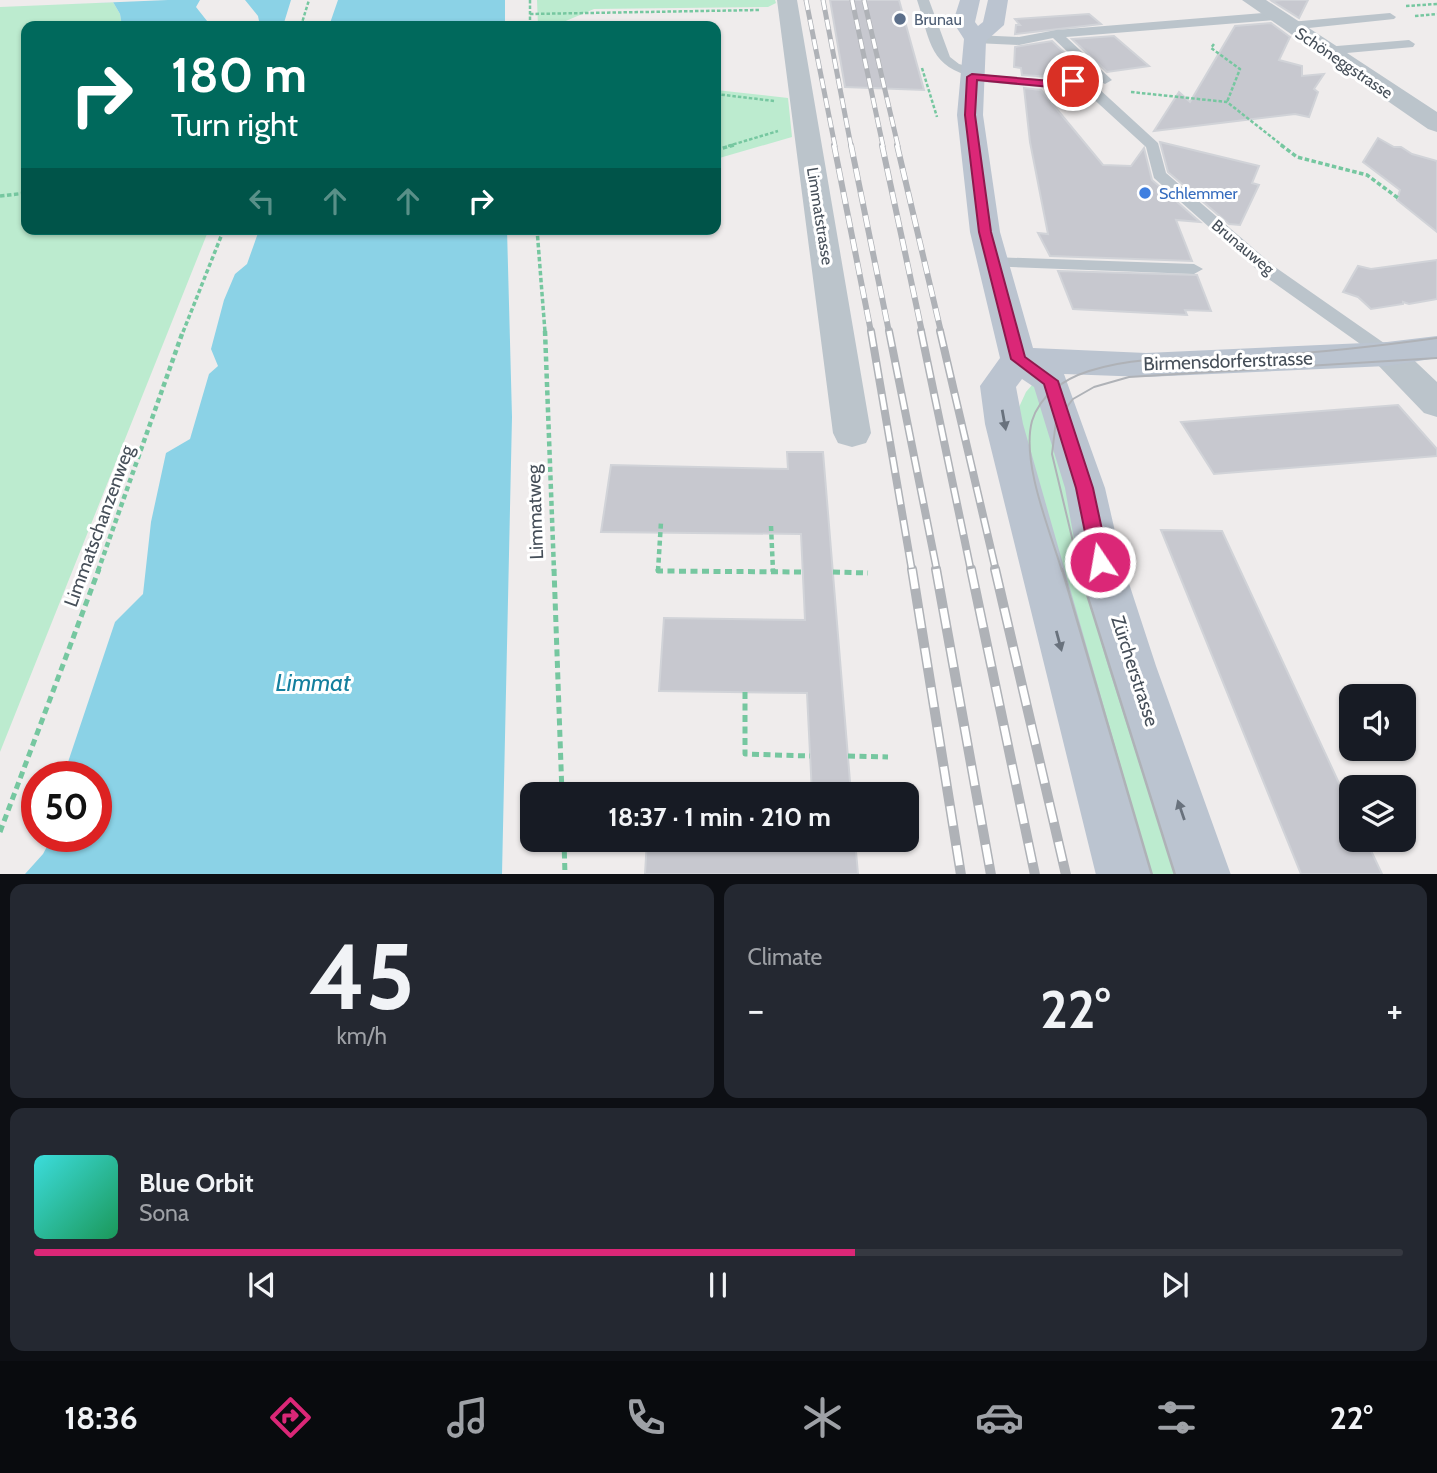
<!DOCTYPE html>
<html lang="en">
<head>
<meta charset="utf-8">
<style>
  body { margin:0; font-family:Cabin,sans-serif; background:#242831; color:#f1f3f6; height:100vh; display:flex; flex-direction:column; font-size:26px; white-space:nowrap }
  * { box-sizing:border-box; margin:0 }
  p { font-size:23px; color:#9ea1a6 }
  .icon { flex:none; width:38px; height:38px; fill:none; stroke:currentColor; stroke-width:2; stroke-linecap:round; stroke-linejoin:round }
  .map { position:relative; height:874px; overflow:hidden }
  .side { display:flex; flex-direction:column; gap:10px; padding:10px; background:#0d0f14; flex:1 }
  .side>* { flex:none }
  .guide { position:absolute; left:21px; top:21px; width:700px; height:214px; border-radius:14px; box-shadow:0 2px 5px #0004; background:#00695c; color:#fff; overflow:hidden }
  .controls { position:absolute; left:1339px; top:684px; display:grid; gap:14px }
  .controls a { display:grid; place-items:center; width:77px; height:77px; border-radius:14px; background:#171b24; box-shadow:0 2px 5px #0004; font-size:35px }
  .speed { position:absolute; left:21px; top:761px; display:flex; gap:14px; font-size:35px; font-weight:700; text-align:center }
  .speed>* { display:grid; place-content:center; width:91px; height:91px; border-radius:50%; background:#171b24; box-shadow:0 2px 5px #0004; line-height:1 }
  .speed .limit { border:10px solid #d22; background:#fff; color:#111 }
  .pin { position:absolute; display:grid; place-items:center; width:60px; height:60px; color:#fff; margin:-30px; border:4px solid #fff; border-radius:50%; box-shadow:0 2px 7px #0007 }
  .me { position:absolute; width:77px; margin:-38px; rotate:348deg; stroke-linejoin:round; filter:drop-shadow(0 0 5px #0008) }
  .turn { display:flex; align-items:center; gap:24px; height:147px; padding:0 35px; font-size:32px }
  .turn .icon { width:91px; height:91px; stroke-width:2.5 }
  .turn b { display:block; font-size:49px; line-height:60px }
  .lanes { display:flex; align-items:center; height:66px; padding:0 35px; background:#0003; justify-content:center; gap:35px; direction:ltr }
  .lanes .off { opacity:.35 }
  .big { font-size:52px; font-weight:700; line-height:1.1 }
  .side .card { flex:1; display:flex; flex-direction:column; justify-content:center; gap:10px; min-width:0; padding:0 24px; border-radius:14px; background:#242831 }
  .side .dial { align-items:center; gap:0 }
  .dial b { font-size:91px; line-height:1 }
  .song { display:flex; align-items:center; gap:21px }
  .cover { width:84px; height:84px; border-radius:10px; background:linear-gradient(135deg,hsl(180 70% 55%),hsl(150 70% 35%)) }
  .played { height:7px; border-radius:4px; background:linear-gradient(90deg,#db2777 60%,#363941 60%) }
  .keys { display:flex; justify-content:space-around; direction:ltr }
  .heat { display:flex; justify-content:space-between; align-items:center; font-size:38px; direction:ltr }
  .side .tiles { flex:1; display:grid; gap:10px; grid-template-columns:1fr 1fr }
  .card:last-child { grid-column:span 2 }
  .trip { position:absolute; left:520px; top:782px; width:399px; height:70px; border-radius:14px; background:#171b24; box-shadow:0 2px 5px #0004; font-weight:700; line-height:70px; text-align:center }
  .dock { display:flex; height:112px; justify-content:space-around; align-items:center; background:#090b0e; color:#9ea1a6 }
  .dock .icon { width:49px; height:49px }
  .dock .on { color:#db2777 }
  .dock b { font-size:32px; color:#f1f3f6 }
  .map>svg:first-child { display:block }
  .green { fill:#bcebcf }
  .water { fill:#8bd2e6 }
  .pier { fill:#efecec }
  .building { fill:#c7c8cf; stroke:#d1d3d8; stroke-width:2 }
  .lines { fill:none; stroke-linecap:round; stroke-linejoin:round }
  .path-far3 { stroke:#76c7a0; stroke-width:2.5; stroke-dasharray:3.5 2; stroke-linecap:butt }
  .path-far2 { stroke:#76c7a0; stroke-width:3.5; stroke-dasharray:4.5 2.5; stroke-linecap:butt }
  .path-far1 { stroke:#76c7a0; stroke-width:4.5; stroke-dasharray:5 3.5; stroke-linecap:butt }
  .path { stroke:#76c7a0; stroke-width:5; stroke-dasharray:7 4.5; stroke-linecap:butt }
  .lane { fill:#bbc4cb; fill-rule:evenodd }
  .street { fill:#bbc4cb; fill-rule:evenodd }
  .secondary { fill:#bbc4d0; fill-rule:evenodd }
  .tram-far1 { stroke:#afb2b7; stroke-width:2 }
  .tram { stroke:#afb2b7; stroke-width:2.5 }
  .rail-far3-casing { stroke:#afb2b7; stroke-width:5 }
  .rail-far2-casing { stroke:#afb2b7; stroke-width:6 }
  .rail-far1-casing { stroke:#afb2b7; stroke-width:8 }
  .rail-casing { stroke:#afb2b7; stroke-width:10 }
  .rail-far3 { stroke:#fff; stroke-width:3.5; stroke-dasharray:10; stroke-linecap:butt }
  .rail-far2 { stroke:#fff; stroke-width:4.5; stroke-dasharray:12; stroke-linecap:butt }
  .rail-far1 { stroke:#fff; stroke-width:5; stroke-dasharray:16; stroke-linecap:butt }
  .rail { stroke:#fff; stroke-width:7; stroke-dasharray:20; stroke-linecap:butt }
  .oneway { fill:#69727d }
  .route { fill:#db2777; stroke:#8e194d; stroke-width:2 }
  .service-dot { fill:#5c6f8a; stroke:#fff; stroke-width:2.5 }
  .shop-dot { fill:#3f7fe0; stroke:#fff; stroke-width:2.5 }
  .labels { text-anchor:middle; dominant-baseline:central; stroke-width:6; stroke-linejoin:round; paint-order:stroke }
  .far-service-label { font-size:16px; fill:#4e5e75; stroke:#fff; text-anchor:start }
  .far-street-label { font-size:16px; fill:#464f59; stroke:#fff }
  .far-shop-label { font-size:16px; fill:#366cbe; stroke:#fff; text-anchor:start }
  .street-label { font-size:19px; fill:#464f59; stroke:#fff }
  .near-water-label { font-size:24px; font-style:italic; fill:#147f9e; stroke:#fff }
</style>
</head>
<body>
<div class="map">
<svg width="1437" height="875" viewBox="0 0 1437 875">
  <rect width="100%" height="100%" fill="#efecec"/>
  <!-- green -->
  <path class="green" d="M 537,0 L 775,0 L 776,3 L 768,7 L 594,9 L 561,23 L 561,26 L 538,26 Z
    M 113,2 L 120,14 L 122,26 L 26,26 L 26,229 L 209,229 L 0,752 L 0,6 Z
    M 716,90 L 788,98 L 792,137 L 716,159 Z
    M 1032,385 L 1039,386 L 1190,874 L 1139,874 L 1015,416 L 1026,392 Z"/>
  <!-- water -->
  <path class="water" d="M 0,0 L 200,0 L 196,7 L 211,26 L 122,26 L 120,14 L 113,2 L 0,6 Z
    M 245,0 L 291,0 L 283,26 L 260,26 L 258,16 Z
    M 338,0 L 505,0 L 505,26 L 329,26 Z
    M 253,229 L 507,229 L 512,417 L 502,874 L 25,874 L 43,854 L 52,837 L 96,836 L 96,777 L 63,777 L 115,622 L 143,594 L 151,522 L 166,453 L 190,439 L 209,374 L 218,366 L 211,349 L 224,300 L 235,274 L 247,264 L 258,233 L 252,232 Z"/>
  <!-- pier -->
  <path class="pier" d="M 0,0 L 168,0 L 0,7 Z"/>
  <!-- building -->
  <path class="building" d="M 830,0 L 899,0 L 924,90 L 845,87 Z
    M 1282,0 L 1308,0 L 1299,18 L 1272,1 Z
    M 1089,14 L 1101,24 L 1015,34 L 1016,25 L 1020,25 L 1015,19 Z
    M 1271,23 L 1290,37 L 1279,60 L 1302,66 L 1302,76 L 1324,74 L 1314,89 L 1318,92 L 1309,117 L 1295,114 L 1154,131 L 1179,92 L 1190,102 L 1235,26 Z
    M 1114,36 L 1149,66 L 1107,72 L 1072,39 Z
    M 1052,41 L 1086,73 L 1051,77 L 1022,75 L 1021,68 L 1014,67 L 1015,47 Z
    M 1024,88 L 1041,90 L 1103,165 L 1131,166 L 1144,148 L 1152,180 L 1200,222 L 1176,220 L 1192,261 L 1050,256 L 1038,233 L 1048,234 L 1030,142 Z
    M 1378,138 L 1394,147 L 1401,147 L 1412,154 L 1437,161 L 1437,232 L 1397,200 L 1400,190 L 1363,162 Z
    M 1160,142 L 1259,166 L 1252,183 L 1259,185 L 1240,225 L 1229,224 L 1168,172 Z
    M 1437,260 L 1437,299 L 1409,304 L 1403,302 L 1403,304 L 1371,309 L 1358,297 L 1343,292 L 1358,266 L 1371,269 Z
    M 1058,271 L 1197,275 L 1211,311 L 1185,310 L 1187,315 L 1073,309 Z
    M 1398,405 L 1437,449 L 1437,456 L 1214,474 L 1181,422 Z
    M 787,452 L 823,452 L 851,794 L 812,794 L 807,693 L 659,691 L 664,618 L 805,620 L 801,534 L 601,532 L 611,465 L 788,469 Z
    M 1161,530 L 1222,531 L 1351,809 L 1351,840 L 1366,840 L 1382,874 L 1301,874 Z
    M 647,840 L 855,840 L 858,874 L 645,874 Z"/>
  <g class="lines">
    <!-- path-far3 -->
    <path class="path-far3" d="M 530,0 L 530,26
      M 1406,6 L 1437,4
      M 530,14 L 759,10
      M 1415,16 L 1437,14
      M 301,26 L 309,0
      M 1214,44 L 1211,48 L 1240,69 L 1227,102
      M 922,68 L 937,117
      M 1131,92 L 1227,102 L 1283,146
      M 716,94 L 774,101
      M 728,146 L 778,131"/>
    <!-- path-far2 -->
    <path class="path-far2" d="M 1281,145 L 1297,157 L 1367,175 L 1398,198
      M 716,150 L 734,145
      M 0,196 L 26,193
      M 537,229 L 545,332
      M 183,332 L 224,229"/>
    <!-- path-far1 -->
    <path class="path-far1" d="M 545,331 L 554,571
      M 771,526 L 773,571
      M 98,571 L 183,331
      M 658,571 L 661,522"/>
    <!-- path -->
    <path class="path" d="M 554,569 L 562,794
      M 658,569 L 658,571 L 803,572
      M 773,569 L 773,572
      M 833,572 L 868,573
      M 745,692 L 745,754 L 810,756
      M 848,756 L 888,757
      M 0,832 L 99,569
      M 564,840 L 565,875"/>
    <!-- lane -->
    <path class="lane" d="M 917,0 L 929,0 L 950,57 L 959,64 L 977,69 L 977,74 L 1051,80 L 1092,75 L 1053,38 L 1019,45 L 975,43 L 969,39 L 975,35 L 1019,37 L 1056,30 L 1275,12 L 1281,16 L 1275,20 L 1066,37 L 1112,80 L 1105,84 L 1099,81 L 1051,88 L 972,81 L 967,80 L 967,75 C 928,64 929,35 917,0 Z
      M 1390,13 L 1396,17 L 1394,19 L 1290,30 L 1284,26 L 1290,22 Z
      M 1409,40 L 1415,44 L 1413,47 L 1325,55 L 1319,51 L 1325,47 Z
      M 1093,87 L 1098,88 L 1158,143 L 1166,173 L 1275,267 L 1394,350 L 1397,354 L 1394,358 L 1380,358 L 1263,275 L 1154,178 L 1146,147 L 1088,94 L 1086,91 Z
      M 992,257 L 1194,264 L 1203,269 L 1194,274 L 986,266 L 983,262 L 986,258 Z"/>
    <!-- street -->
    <path class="street" d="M 777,0 L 797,0 L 871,433 L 866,443 L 852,447 L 838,443 L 833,433 Z
      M 1242,0 L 1266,0 L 1437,112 L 1437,132 L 1428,129 Z
      M 1387,342 L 1399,346 L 1437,382 L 1437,417 L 1424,413 L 1375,362 L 1369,354 L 1375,346 Z"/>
    <!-- secondary -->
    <path class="secondary" d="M 960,0 L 980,0 L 975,22 L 978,26 L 983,22 L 988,0 L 1008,0 L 1004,25 L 986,41 L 983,115 L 1000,232 L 1033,348 L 1146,353 L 1387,342 L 1437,336 L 1437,358 L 1387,366 L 1146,377 L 1064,374 L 1105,488 L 1122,562 L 1156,666 L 1231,875 L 1175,875 L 1108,666 L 1078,562 L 1065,488 L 1034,387 L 1022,379 L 1016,387 L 1023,424 L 1152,875 L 1096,875 L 985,424 L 980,386 L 1000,358 L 970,232 L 957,115 L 964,39 L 953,22 Z"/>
    <!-- tram-far1 -->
    <path class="tram-far1" d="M 1062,571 C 1050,531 1021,462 1032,421 C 1040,395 1064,379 1089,371 C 1138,355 1191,359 1242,357 C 1307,354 1372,347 1437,338
      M 1080,571 L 1052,454 L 1056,421 L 1073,399 L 1094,387 L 1129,377 L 1437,358"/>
    <!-- tram -->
    <path class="tram" d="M 1062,569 L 1152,875
      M 1079,569 L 1175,875"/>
    <defs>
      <path id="rail-far3" d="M 806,0 L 835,146
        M 823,0 L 851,146
        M 852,0 L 883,146
        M 864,0 L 898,146"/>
      <path id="rail-far2" d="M 834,145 L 871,332
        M 851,145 L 889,332
        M 882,145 L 922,332
        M 897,145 L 941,332"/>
      <path id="rail-far1" d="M 871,331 L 912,571
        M 889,331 L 937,571
        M 921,331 L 971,571
        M 940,331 L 996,571"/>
      <path id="rail" d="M 912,569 L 961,875
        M 936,569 L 991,875
        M 971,569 L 1035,875
        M 995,569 L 1066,875"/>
    </defs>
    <!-- rail-far3 casing -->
    <use href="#rail-far3" class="rail-far3-casing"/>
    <!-- rail-far2 casing -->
    <use href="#rail-far2" class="rail-far2-casing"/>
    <!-- rail-far1 casing -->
    <use href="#rail-far1" class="rail-far1-casing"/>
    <!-- rail casing -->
    <use href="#rail" class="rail-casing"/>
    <!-- rail-far3 -->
    <use href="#rail-far3" class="rail-far3"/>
    <!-- rail-far2 -->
    <use href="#rail-far2" class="rail-far2"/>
    <!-- rail-far1 -->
    <use href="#rail-far1" class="rail-far1"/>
    <!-- rail -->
    <use href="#rail" class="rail"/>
  </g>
  <!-- one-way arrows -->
  <defs><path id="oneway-solid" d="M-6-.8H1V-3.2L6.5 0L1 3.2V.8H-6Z" transform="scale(1.75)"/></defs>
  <g class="oneway">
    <use href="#oneway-solid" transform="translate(1004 420) rotate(80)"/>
    <use href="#oneway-solid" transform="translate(1059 641) rotate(75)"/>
    <use href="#oneway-solid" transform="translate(1181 810) rotate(-109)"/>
  </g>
  <!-- route -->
  <path class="route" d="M 972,74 L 1051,81 L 1073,78 L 1078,81 L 1051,87 L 977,80 L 975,115 L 991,232 L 1025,357 L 1058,381 L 1093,488 L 1109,562 L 1107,567 L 1100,569 L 1094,567 L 1091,562 L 1076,488 L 1044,384 L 1011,359 L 979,232 L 965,115 L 967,77 Z"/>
  <!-- markers -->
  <circle class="service-dot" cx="900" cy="19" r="7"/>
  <circle class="shop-dot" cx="1145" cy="193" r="7"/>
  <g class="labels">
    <!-- far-service labels -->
    <g class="far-service-label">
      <text x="914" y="19">Brunau</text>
    </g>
    <!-- far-street labels -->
    <g class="far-street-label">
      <text transform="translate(1344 63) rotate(34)">Schöneggstrasse</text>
      <text transform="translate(820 216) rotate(81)">Limmatstrasse</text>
      <text transform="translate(1243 247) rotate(40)">Brunauweg</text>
    </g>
    <!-- far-shop labels -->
    <g class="far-shop-label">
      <text x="1159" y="193">Schlemmer</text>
    </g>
    <!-- street labels -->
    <g class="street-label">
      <text transform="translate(1228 361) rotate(-2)">Birmensdorferstrasse</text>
      <text transform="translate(535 512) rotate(-92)">Limmatweg</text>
      <text transform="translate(99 526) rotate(-70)">Limmatschanzenweg</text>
      <text transform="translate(1135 671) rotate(72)">Zürcherstrasse</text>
    </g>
    <!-- near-water labels -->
    <g class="near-water-label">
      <text x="313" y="682">Limmat</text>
    </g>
  </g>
</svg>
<div class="controls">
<a><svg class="icon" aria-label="sound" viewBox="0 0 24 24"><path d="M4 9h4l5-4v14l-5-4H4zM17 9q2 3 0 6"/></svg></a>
<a><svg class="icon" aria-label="layers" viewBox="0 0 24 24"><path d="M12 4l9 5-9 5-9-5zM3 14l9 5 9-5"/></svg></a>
</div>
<div class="speed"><div class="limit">50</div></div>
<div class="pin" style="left:1073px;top:81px;background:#d93025"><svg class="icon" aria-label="arrive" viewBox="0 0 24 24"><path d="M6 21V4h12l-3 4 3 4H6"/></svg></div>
<svg class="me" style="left:1100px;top:562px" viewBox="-20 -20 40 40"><circle r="17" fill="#db2777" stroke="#fff" stroke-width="3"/><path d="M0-11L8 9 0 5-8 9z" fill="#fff"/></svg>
<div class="trip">18:37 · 1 min · 210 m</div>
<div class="guide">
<div class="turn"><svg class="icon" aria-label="right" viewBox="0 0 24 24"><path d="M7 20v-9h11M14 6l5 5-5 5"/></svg><div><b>180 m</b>Turn right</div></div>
<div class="lanes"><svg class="icon off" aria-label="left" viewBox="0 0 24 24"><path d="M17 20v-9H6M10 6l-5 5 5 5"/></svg><svg class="icon off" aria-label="ahead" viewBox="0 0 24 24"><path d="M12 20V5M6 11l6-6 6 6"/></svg><svg class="icon off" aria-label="ahead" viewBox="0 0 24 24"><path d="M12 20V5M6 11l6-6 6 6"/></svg><svg class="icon" aria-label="right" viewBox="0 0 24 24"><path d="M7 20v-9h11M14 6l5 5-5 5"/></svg></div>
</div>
</div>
<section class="side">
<div class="tiles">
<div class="card dial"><b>45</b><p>km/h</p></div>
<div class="card"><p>Climate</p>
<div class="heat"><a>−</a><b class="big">22°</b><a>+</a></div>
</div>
<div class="card">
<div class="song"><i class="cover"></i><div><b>Blue Orbit</b><p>Sona</p></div></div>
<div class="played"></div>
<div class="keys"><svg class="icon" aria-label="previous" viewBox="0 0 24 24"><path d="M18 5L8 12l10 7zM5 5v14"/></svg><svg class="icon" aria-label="pause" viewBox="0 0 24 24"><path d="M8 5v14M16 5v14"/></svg><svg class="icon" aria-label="next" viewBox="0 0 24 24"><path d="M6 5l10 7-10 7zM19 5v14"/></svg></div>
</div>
</div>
</section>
<nav class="dock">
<b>18:36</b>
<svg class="icon on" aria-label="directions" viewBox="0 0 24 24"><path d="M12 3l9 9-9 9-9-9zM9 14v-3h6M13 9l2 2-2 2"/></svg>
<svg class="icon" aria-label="music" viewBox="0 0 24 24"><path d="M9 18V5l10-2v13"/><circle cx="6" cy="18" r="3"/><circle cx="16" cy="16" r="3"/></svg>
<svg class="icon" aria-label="phone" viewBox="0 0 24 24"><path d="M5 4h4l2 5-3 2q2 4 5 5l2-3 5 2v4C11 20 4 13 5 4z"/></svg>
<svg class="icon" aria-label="climate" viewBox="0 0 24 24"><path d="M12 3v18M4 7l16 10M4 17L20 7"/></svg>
<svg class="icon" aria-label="car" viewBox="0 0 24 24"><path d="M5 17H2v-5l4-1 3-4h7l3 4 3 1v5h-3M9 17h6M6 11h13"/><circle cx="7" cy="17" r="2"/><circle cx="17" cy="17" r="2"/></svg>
<svg class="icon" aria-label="filters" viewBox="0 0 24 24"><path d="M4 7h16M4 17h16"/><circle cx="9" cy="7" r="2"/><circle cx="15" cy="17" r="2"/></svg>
<b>22°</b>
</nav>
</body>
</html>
